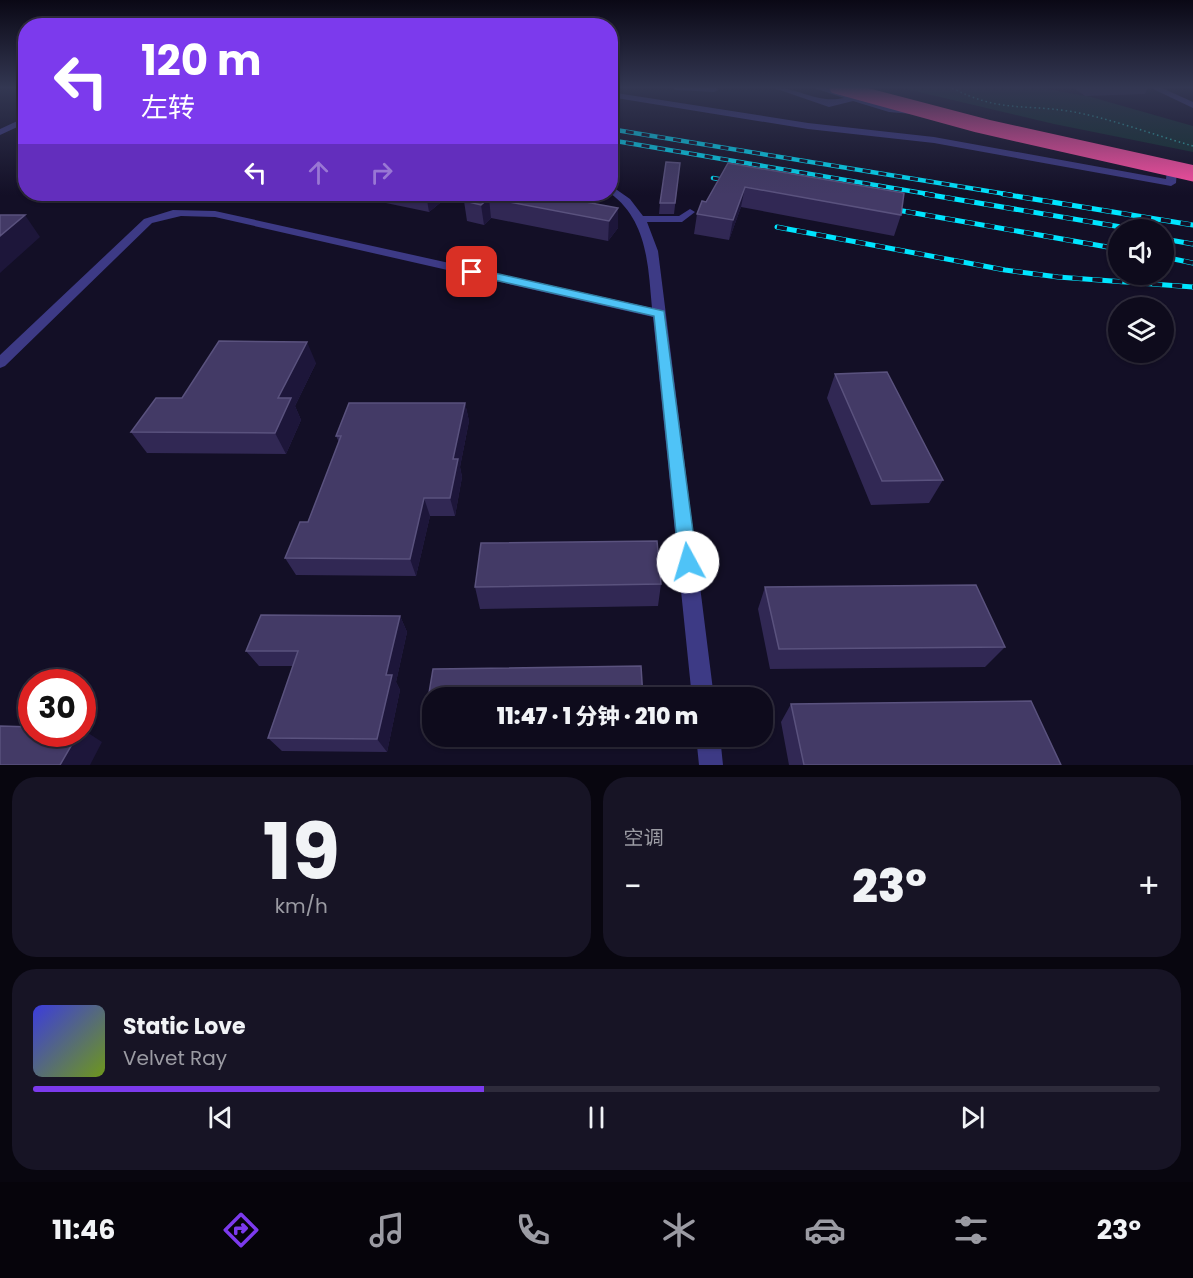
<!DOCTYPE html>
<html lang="zh">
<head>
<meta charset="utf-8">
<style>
  body { margin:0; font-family:Poppins,"Noto Sans SC",sans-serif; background:#171425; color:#f1f3f6; height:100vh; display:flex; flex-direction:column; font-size:22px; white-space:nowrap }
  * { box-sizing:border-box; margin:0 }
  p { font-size:20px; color:#9b9ba3 }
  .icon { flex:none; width:33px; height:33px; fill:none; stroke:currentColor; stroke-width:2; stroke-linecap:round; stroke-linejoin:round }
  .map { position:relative; height:765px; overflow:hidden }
  .details { display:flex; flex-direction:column; gap:12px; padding:12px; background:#08060f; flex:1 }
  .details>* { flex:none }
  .banner { position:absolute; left:18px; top:18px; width:600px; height:183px; border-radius:24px; box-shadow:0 2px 4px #0004,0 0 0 2px #2e2b3b; background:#7c3aed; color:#fff; overflow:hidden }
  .buttons { position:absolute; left:1108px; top:219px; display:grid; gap:12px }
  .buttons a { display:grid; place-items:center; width:66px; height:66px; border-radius:50%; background:#0e0b1c; box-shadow:0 2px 4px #0004,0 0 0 2px #2e2b3b; font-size:30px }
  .speed { position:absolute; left:18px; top:669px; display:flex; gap:12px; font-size:30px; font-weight:700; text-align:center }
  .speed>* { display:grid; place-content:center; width:78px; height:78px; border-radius:50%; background:#0e0b1c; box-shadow:0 2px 4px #0004,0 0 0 2px #2e2b3b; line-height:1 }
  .speed .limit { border:9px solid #d22; background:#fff; color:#111 }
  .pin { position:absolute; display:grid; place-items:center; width:51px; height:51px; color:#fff; margin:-26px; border-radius:12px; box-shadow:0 3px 9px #0006 }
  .me { position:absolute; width:66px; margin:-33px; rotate:354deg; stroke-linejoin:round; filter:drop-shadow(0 0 4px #0008) }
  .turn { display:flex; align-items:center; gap:21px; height:126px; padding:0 24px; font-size:27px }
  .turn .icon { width:78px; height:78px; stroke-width:2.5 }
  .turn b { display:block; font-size:42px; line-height:51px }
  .lanes { display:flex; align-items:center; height:57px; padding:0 24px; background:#0003; justify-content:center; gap:30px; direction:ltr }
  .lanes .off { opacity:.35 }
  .big { font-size:45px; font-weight:800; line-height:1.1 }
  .details .card { flex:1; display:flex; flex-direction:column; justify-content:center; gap:9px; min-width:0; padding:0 21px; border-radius:24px; background:#171425 }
  .details .dial { align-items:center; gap:0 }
  .dial b { font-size:78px; line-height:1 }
  .song { display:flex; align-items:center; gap:18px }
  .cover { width:72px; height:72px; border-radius:9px; background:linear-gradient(135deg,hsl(240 70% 55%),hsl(80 70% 35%)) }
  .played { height:6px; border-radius:3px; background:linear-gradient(90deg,#7c3aed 40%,#2e2b3b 40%) }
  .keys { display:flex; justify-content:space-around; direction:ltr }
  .heat { display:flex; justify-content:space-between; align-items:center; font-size:33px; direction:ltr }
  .details .tiles { flex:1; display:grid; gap:12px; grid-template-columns:1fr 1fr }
  .card:last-child { grid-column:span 2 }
  .trip { position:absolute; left:422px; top:687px; width:351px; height:60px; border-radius:24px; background:#0e0b1c; box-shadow:0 2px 4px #0004,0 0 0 2px #2e2b3b; font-weight:800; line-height:60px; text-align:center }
  .tabs { display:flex; height:96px; justify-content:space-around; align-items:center; background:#06040b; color:#9b9ba3 }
  .tabs .icon { width:42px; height:42px }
  .tabs .on { color:#7c3aed }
  .tabs b { font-size:27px; color:#f1f3f6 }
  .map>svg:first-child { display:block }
  .green { fill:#12302f }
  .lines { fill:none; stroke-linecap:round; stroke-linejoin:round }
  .path { stroke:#2fb8b0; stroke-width:1.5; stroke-dasharray:1.5 3; stroke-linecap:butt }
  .minor { fill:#3d3a85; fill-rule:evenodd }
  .highway { fill:#ff4fa3; fill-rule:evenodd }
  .rail-far1-casing { stroke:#00e5ff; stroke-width:4.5 }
  .rail-casing { stroke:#00e5ff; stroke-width:5 }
  .rail-far1 { stroke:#130f26; stroke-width:3; stroke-dasharray:8; stroke-linecap:butt }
  .rail { stroke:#130f26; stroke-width:4; stroke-dasharray:10; stroke-linecap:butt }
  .highway-bridge { stroke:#ff4fa3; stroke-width:11 }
  .wall { fill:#312854 }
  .shaded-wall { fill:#1d163a }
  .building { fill:#433a66; stroke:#5a527e; stroke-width:1.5 }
  .route { fill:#4fc3f7; stroke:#337fa1; stroke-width:1.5 }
</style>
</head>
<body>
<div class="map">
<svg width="1193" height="765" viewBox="0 0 1193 765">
  <rect width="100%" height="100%" fill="#130f26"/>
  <!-- green -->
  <path class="green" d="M 902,88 L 1042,88 L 1091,97 L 1193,126 L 1193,152 L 1054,124 Z"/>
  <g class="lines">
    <!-- path -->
    <path class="path" d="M 952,88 C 999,112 1020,104 1068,111 C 1107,117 1154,135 1193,146"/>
    <!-- minor -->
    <path class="minor" d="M 672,88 L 716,88 L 718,90 L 714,92 L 676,90 Z
      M 774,88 C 801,88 817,104 844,98 L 814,88 L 826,88 L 890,107 L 916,111 L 912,114 L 889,112 L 853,101 L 829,107 Z
      M 1151,88 L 1162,88 L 1193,102 L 1193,108 Z
      M 610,92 L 808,123 L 934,137 L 1166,179 L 1167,170 L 1172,167 L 1177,170 L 1176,183 L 1171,186 L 934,143 L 808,129 L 610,97 Z
      M 26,117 L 26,123 L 0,135 L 0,129 Z
      M 610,185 L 630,199 L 643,216 L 679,216 L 690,209 L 695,212 L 682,222 L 647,222 L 658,251 L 714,698 L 692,698 L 653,317 L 215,217 L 181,216 L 152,223 L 5,366 L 0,368 L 0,355 L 144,219 L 173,210 L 215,211 L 652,308 C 648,266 648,221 610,193 Z
      M 696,736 L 720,736 L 723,765 L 699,765 Z"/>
    <!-- highway -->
    <path class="highway" d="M 852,88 L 868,88 L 990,120 L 1193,165 L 1193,173 L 989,126 Z"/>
    <defs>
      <path id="rail-far1" d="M 610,129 L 1012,195
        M 610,140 L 934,195
        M 713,178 L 735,182"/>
      <path id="rail" d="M 925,194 L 1139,230
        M 1003,194 L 1193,225
        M 886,208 L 1119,249
        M 777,227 L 1005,270 L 1058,277 L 1193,287
        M 1164,239 L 1193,244
        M 1164,257 L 1193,263"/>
    </defs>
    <!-- rail-far1 casing -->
    <use href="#rail-far1" class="rail-far1-casing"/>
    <!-- rail casing -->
    <use href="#rail" class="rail-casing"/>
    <!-- rail-far1 -->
    <use href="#rail-far1" class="rail-far1"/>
    <!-- rail -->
    <use href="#rail" class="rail"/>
    <!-- highway-bridge -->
    <path class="highway-bridge" d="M 835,88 L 977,127 L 1193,176"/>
  </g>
  <!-- wall -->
  <path class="wall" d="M 1074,88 L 1148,88 L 1145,94 L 1085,96 Z
    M 680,163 L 674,214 L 659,214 L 660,203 Z
    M 728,163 L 901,215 L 894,236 L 741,207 L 729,240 L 694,234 L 697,214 L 706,202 Z
    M 343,194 L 451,194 L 429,212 Z
    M 473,194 L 618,208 L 618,228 L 608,241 L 491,218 L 484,225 L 467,221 L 464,201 Z
    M 316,363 L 295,406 L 301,420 L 286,454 L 147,453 L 131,432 L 182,398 Z
    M 835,374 L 943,480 L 929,503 L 871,505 L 827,398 Z
    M 465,403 L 469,421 L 460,467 L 462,477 L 455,516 L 430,516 L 416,576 L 296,575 L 285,558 L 308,522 L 339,442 L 336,436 Z
    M 661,584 L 658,606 L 480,609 L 475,587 Z
    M 765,587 L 1005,647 L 985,667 L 770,669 L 758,609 Z
    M 400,616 L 407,632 L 396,682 L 400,690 L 387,752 L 282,751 L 268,738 L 293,666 L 259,666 L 246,651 Z
    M 432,698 L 432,731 L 425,717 Z
    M 791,704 L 1061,765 L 789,765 L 781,722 Z"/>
  <!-- shaded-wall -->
  <path class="shaded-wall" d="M 745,187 L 741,207 L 729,240 L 733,220 Z
    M 426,194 L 451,194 L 429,212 Z
    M 489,198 L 491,218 L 484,225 L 481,205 Z
    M 618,208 L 618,228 L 608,241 L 609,221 Z
    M 25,215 L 40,237 L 0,273 L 0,236 Z
    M 307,342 L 316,363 L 295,406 L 301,420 L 286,454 L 275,433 L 278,398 Z
    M 465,403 L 469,421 L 460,467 L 462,477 L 455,516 L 450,498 L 453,459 Z
    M 424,498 L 430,516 L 416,576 L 410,559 Z
    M 400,616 L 407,632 L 396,682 L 400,690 L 387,752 L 377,739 L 386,675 Z
    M 82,729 L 102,742 L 90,765 L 60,765 L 78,734 L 82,734 Z"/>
  <!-- building -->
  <path class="building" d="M 666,162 L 680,163 L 675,203 L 660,203 Z
    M 728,163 L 904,193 L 901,215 L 745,187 L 733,220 L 697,214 L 702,201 L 706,202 Z
    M 473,194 L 543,194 L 618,208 L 609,221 L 489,198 L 481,205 L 464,201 Z
    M 0,215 L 25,215 L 0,236 Z
    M 219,341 L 307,342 L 278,398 L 291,398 L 275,433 L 131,432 L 156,398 L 182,398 Z
    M 887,372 L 943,480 L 882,481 L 835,374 Z
    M 349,403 L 465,403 L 453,459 L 458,459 L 450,498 L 424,498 L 410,559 L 285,558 L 300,522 L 308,522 L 341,436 L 336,436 Z
    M 657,541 L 661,584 L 475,587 L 481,543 Z
    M 976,585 L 1005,647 L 779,649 L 765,587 Z
    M 261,615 L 400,616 L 386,675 L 392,675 L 377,739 L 268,738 L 298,651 L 246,651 Z
    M 641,666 L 643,698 L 432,698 L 432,717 L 425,717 L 433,669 Z
    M 1031,701 L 1061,765 L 804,765 L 791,704 Z
    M 0,726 L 32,727 L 32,734 L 78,734 L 60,765 L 0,765 Z"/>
  <!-- sky -->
  <linearGradient id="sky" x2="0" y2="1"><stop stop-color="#0a0815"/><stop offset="0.45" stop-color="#333752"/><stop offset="1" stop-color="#333752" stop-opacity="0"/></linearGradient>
  <rect width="1193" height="195" fill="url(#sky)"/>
  <!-- route -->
  <path class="route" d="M 472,268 L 664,311 L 697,562 L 694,568 L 688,570 L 682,568 L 679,562 L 654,316 L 468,274 L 466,272 Z"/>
</svg>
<div class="buttons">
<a><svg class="icon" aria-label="sound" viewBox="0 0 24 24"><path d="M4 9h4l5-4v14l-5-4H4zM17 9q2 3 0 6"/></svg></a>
<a><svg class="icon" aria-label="layers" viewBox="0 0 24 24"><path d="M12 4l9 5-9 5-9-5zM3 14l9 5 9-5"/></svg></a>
</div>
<div class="speed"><div class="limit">30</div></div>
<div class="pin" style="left:472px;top:272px;background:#d93025"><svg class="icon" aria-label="arrive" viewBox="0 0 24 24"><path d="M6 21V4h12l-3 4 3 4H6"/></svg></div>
<svg class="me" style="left:688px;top:562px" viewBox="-20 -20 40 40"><circle r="19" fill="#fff"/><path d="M0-13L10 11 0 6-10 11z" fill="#4fc3f7"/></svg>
<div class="trip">11:47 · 1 分钟 · 210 m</div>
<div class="banner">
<div class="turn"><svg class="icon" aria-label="left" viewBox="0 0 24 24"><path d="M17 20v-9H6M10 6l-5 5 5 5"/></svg><div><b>120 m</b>左转</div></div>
<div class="lanes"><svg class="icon" aria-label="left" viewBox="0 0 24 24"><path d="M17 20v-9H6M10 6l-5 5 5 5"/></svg><svg class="icon off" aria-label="ahead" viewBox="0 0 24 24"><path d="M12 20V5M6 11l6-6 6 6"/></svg><svg class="icon off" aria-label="right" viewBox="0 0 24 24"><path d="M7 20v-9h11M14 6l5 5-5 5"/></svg></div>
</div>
</div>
<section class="details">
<div class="tiles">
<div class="card dial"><b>19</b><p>km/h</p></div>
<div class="card"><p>空调</p>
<div class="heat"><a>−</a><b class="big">23°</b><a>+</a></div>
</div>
<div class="card">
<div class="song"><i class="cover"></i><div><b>Static Love</b><p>Velvet Ray</p></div></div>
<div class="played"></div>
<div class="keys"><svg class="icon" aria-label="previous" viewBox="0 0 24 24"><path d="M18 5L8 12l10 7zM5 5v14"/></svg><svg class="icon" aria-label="pause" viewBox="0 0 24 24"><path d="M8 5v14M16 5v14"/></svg><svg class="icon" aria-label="next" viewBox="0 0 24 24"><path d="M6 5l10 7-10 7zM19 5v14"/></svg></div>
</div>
</div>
</section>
<nav class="tabs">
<b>11:46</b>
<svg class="icon on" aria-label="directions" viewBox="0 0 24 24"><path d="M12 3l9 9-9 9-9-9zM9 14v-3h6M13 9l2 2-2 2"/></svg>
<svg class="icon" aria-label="music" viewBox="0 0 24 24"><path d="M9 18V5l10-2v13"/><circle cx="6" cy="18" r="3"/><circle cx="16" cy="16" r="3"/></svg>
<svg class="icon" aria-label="phone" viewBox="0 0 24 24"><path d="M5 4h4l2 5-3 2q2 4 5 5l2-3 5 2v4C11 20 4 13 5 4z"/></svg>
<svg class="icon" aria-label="climate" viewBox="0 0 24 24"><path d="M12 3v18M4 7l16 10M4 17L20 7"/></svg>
<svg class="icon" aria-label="car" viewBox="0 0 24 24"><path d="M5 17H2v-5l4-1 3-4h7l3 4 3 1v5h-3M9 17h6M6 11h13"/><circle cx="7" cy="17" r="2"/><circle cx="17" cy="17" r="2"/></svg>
<svg class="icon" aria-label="filters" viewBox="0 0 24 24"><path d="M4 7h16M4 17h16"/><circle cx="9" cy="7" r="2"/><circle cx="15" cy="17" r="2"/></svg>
<b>23°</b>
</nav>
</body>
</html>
